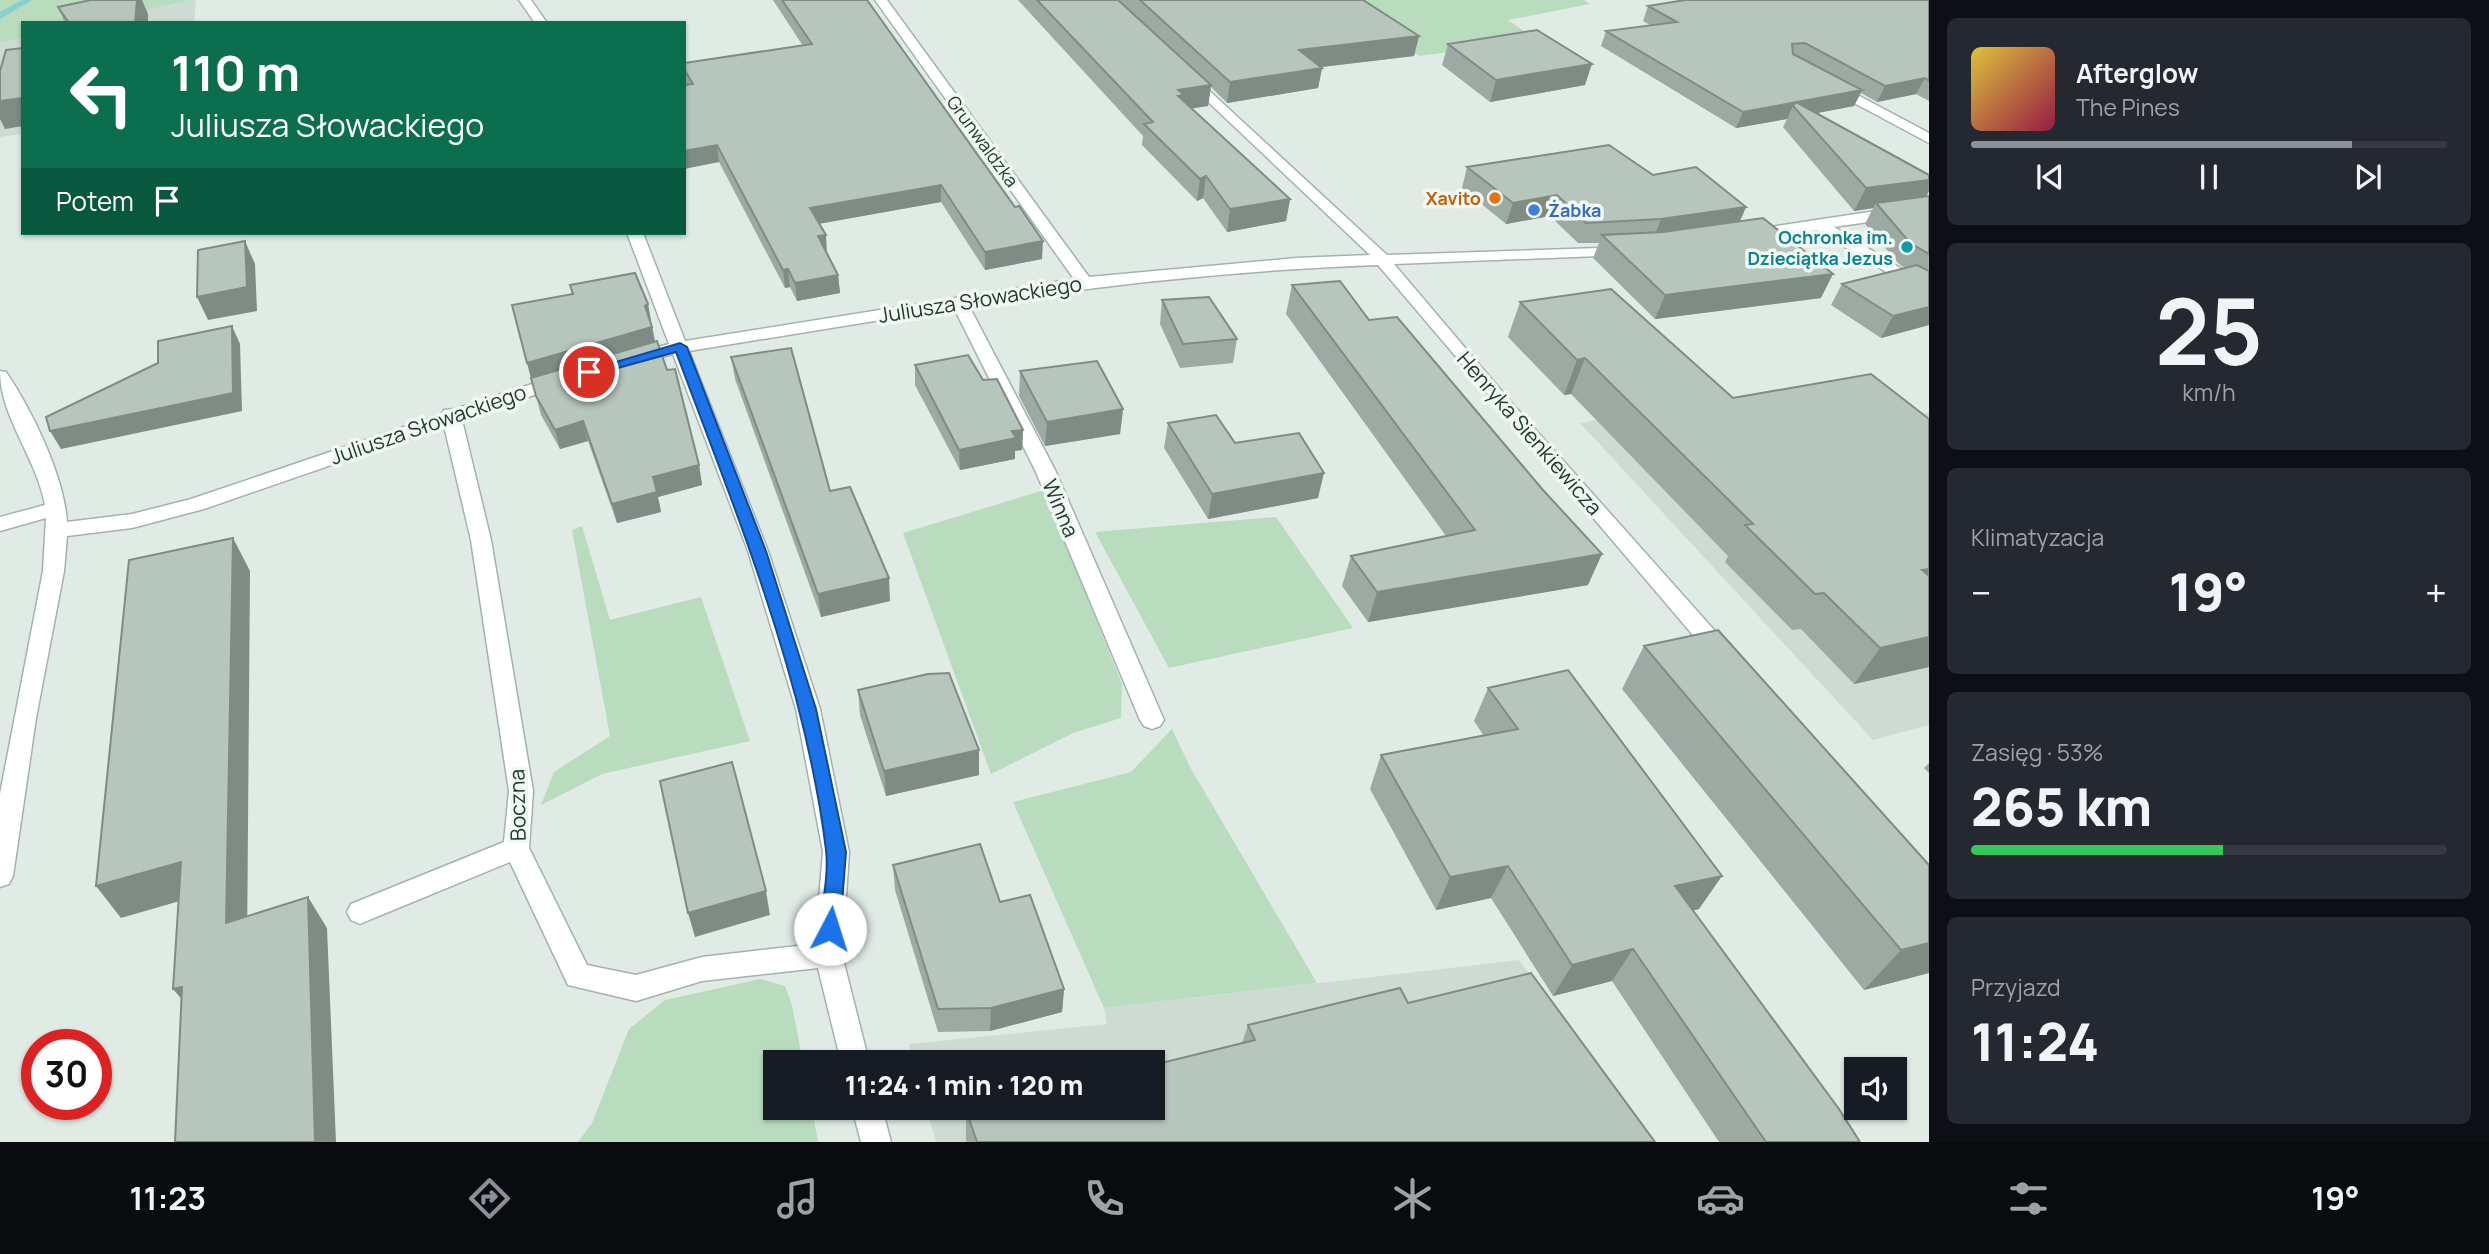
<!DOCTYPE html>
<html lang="pl">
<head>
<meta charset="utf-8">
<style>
  body { margin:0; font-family:Manrope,sans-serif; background:#242831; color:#f1f3f6; height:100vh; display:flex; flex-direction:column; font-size:26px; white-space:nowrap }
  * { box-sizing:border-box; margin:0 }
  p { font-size:23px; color:#9ea1a6 }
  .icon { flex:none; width:38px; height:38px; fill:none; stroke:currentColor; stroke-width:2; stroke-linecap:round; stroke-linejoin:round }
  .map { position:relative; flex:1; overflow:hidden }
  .drawer { display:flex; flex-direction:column; gap:18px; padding:18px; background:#0d0f14; width:560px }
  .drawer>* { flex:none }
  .guide { position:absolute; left:21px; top:21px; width:665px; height:214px; border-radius:0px; box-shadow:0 2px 5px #0004; background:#0b6e4f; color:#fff; overflow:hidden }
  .fabs { position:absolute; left:1844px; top:1057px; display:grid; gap:14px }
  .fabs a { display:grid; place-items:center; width:63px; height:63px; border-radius:0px; background:#171b24; box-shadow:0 2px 5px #0004; font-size:35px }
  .speed { position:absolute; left:21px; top:1029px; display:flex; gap:14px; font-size:35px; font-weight:700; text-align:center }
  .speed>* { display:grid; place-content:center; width:91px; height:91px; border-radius:50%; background:#171b24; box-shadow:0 2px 5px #0004; line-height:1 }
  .speed .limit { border:10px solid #d22; background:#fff; color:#111 }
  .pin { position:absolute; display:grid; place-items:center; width:60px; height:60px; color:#fff; margin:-30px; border:4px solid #fff; border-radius:50%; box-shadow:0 2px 7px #0007 }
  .me { position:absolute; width:77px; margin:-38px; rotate:5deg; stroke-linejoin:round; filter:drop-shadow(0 0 5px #0008) }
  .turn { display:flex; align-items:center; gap:24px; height:147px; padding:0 35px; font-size:32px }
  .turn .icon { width:91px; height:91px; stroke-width:2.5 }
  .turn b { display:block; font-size:49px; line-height:60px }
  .then { display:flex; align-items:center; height:66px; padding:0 35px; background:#0003; gap:14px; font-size:26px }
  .big { font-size:52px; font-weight:800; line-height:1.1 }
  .drawer .tile { flex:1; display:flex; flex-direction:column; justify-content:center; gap:10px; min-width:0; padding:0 24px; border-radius:10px; background:#242831 }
  .drawer .dial { align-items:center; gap:0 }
  .dial b { font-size:91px; line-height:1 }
  .song { display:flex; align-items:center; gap:21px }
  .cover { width:84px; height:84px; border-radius:10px; background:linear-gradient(135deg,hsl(50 70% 55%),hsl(340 70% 35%)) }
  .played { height:7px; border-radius:4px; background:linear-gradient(90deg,#8c9099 80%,#363941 80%) }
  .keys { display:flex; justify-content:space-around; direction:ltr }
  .heat { display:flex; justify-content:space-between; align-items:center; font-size:38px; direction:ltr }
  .charge { height:10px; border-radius:5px; background:linear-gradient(90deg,#34c759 53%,#363941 0) }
  .trip { position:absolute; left:763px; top:1050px; width:402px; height:70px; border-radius:0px; background:#171b24; box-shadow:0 2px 5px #0004; font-weight:800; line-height:70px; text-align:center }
  .tab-bar { display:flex; height:112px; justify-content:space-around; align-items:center; background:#090b0e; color:#9ea1a6 }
  .tab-bar .icon { width:49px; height:49px }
  .tab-bar .active { color:#8c9099 }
  .tab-bar b { font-size:32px; color:#f1f3f6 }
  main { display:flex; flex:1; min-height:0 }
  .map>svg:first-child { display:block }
  .built { fill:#cedbd3 }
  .green { fill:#b9dcbe }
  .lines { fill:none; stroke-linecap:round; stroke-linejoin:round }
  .stream { fill:#89cfd0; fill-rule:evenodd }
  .minor-casing { stroke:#a3b3ab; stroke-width:3 }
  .minor { fill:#fff; fill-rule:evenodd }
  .wall { fill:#9daaa3 }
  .shaded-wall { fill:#7f8b84 }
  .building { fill:#b6c6bd; stroke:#7f8b84; stroke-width:2 }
  .route { fill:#1a73e8; stroke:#114b97; stroke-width:2 }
  .food-dot { fill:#e8710a; stroke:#f1f8f3; stroke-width:2.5 }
  .shop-dot { fill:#3f7fe0; stroke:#f1f8f3; stroke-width:2.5 }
  .culture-dot { fill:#0f9aa8; stroke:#f1f8f3; stroke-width:2.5 }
  .labels { text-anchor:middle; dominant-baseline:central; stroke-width:7; stroke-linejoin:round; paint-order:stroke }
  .far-street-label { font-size:18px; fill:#213b30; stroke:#f1f8f3 }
  .far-food-label { font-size:18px; font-weight:bold; fill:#c56008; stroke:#f1f8f3; text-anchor:end }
  .far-shop-label { font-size:18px; font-weight:bold; fill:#366cbe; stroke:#f1f8f3; text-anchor:start }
  .far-culture-label { font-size:18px; font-weight:bold; fill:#0d838f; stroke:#f1f8f3; text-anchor:end }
  .street-label { font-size:21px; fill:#213b30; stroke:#f1f8f3 }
</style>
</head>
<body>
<main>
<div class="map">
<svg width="1929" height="1142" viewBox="0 0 1929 1142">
  <rect width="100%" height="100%" fill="#e0ebe5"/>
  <!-- built -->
  <path class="built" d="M 191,0 L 196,0 L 194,23 L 89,23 Z
    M 23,38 L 23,134 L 0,137 L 0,43 Z
    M 1826,381 L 1840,390 L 1910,419 L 1929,412 L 1929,725 L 1873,740 L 1580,423 Z
    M 1519,960 L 1652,1142 L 936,1142 L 926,1108 L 1153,1108 L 1153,1062 L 914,1062 L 909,1044 L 1107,1024 L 1104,1008 Z"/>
  <!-- green -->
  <path class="green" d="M 0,0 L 191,0 L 89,23 L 23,23 L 23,38 L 0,43 Z
    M 1338,0 L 1584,0 L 1590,4 L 1508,20 L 1537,40 L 1419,56 Z
    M 1044,490 L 1122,684 L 1121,718 L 1073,733 L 991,774 L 903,533 Z
    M 1276,517 L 1353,628 L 1169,668 L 1095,532 Z
    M 582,526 L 610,620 L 701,597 L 750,741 L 602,774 L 541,805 L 554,772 L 610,736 L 572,530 Z
    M 1172,729 L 1190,767 L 1317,983 L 1104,1008 L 1013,802 L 1131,772 Z
    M 760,979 L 785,986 L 792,1005 L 803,1062 L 775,1062 L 775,1108 L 812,1108 L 818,1142 L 578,1142 L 592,1123 L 629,1029 L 665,1000 Z"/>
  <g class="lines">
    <!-- stream -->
    <path class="stream" d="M 22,0 L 32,0 L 0,19 L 0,12 Z"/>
    <defs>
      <path id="minor" d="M 519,0 L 531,0 L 547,23 L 535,23 Z
        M 875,0 L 887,0 L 1089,277 L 1296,258 L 1370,255 L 1185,80 L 1183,77 L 1190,73 L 1387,255 L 1630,247 L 1630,253 L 1624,255 L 1394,264 L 1510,401 L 1731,649 L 1734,655 L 1731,661 L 1715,661 L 1378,265 C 1241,270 1105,284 969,306 L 1055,470 L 1164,720 L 1160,726 L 1152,729 L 1144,726 L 1140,720 L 1035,470 L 954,308 L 689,351 L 768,551 L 820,709 L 849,852 L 842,955 L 869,1062 L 841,1062 L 818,968 L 702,981 L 636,1001 L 568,985 L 510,862 L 369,920 L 360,924 L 351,920 L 347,912 L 351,904 L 504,842 L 509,791 L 471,540 L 444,426 L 204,509 L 132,528 L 67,536 L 64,571 L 36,718 L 13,876 L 9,884 L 0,887 L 0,794 L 43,571 L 46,518 L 0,531 L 0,517 L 45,505 C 37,459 0,417 0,371 L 6,372 C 32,410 64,476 67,522 L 132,514 L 191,499 L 442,414 L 444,410 L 455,409 L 560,375 L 569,380 L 566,384 L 462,420 L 491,540 L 533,791 L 529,848 L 587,965 L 636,975 L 702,957 L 815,944 L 823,852 L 796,709 L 748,551 L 673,354 L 635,364 L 626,359 L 629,355 L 669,344 L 627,233 L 643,233 L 685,341 L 1074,279 Z
        M 1833,82 L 1929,133 L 1929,143 L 1828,89 L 1826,86 Z
        M 1929,203 L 1929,213 L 1834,227 L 1929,286 L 1929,298 L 1817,230 L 1750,240 L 1742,235 L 1750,230 Z
        M 852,1108 L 882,1108 L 891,1142 L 861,1142 Z"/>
    </defs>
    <!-- minor casing -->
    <use href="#minor" class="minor-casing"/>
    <!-- minor -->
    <use href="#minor" class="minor"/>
  </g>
  <!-- wall -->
  <path class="wall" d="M 773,0 L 867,0 L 1042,259 L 985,270 L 941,202 L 819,224 L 827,253 L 838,275 L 840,293 L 797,301 L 790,287 L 785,288 L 719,162 L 684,81 L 684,63 L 803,46 Z
    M 1018,0 L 1363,0 L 1419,36 L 1414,56 L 1321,67 L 1322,68 L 1318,88 L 1227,103 L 1211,87 L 1208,106 L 1192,108 L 1290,199 L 1286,221 L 1227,232 L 1203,198 L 1197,201 L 1142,145 L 1143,136 Z
    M 1929,0 L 1929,101 L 1916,94 L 1877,102 L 1861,93 L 1854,106 L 1816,113 L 1929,175 L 1929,191 L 1926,197 L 1929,196 L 1929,325 L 1881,338 L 1831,305 L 1842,284 L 1905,268 L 1899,264 L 1865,224 L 1873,208 L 1854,211 L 1783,127 L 1787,119 L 1736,128 L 1601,46 L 1606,31 L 1650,25 L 1643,21 L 1648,6 Z
    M 58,7 L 148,14 L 148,23 L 65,23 Z
    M 1448,44 L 1585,85 L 1490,102 L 1442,65 Z
    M 1467,167 L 1653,175 L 1746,207 L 1740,221 L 1821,298 L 1655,319 L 1593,258 L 1599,243 L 1578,243 L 1550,216 L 1506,224 L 1462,188 Z
    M 570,285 L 648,304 L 655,342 L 699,465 L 702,485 L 658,497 L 661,512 L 617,523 L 588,441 L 560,449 L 541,415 L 512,305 L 572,294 Z
    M 1292,285 L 1369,320 L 1588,585 L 1368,622 L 1342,586 L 1351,556 L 1446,536 L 1286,314 Z
    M 1611,289 L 1929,667 L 1854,684 L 1801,629 L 1792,630 L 1725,562 L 1728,556 L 1571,394 L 1564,395 L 1508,337 L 1520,302 Z
    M 1162,300 L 1237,339 L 1233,363 L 1180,368 L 1160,324 Z
    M 731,357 L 830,491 L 890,601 L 821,617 L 735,379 Z
    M 915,365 L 983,380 L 1023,430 L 1022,450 L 1015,451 L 1015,459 L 960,470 L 915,385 Z
    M 1020,371 L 1123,409 L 1120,434 L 1045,446 L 1019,396 Z
    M 1168,423 L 1235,443 L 1318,498 L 1208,519 L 1164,448 Z
    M 1644,646 L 1929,865 L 1929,973 L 1864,990 L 1622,689 Z
    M 1488,688 L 1699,909 L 1693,910 L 1860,1142 L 1719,1142 L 1612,981 L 1553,996 L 1491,898 L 1436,910 L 1370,789 L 1381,755 L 1484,736 L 1474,721 Z
    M 858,690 L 979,775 L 886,796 L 860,715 Z
    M 1929,763 L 1929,773 L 1924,768 Z
    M 893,865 L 1000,902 L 1064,989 L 1062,1012 L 990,1031 L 938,1032 L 895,890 Z
    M 1408,1003 L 1655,1142 L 967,1142 L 966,1140 L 966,1110 L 1242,1043 L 1248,1025 Z"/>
  <!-- shaded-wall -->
  <path class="shaded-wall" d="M 137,0 L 142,0 L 148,14 L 148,23 L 135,23 Z
    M 1419,36 L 1414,56 L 1296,70 L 1299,50 Z
    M 1592,64 L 1585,85 L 1490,102 L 1496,80 Z
    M 1322,68 L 1318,88 L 1227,103 L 1230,82 Z
    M 1925,78 L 1916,94 L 1877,102 L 1885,86 Z
    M 1211,85 L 1208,106 L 1182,110 L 1181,116 L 1178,90 Z
    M 1862,90 L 1854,106 L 1802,116 L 1793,106 L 1787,119 L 1736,128 L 1743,112 Z
    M 23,98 L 23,126 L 5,129 L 0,119 L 0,101 Z
    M 717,145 L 719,162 L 684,169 L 684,151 Z
    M 1206,176 L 1203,198 L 1197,201 L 1200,179 Z
    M 1929,180 L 1929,191 L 1923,201 L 1876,203 L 1873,208 L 1854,211 L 1866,188 Z
    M 941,185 L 941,202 L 811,225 L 810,208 Z
    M 1557,195 L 1550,216 L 1506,224 L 1513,203 Z
    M 1290,199 L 1286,221 L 1227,232 L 1230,209 Z
    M 1746,207 L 1737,228 L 1653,240 L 1661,219 Z
    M 826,235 L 827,253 L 818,236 Z
    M 245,241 L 255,264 L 257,311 L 208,320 L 197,297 Z
    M 1043,241 L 1042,259 L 985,270 L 985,252 Z
    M 788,269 L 790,287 L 785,288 L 783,270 Z
    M 1833,274 L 1821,298 L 1655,319 L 1665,295 Z
    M 838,275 L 840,293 L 797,301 L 795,283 Z
    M 648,304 L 651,322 L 649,325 L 645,306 Z
    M 1929,307 L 1929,325 L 1881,338 L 1893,316 Z
    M 232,326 L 240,344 L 242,411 L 61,449 L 50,431 Z
    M 652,327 L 656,346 L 532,382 L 527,363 Z
    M 1585,358 L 1571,394 L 1564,395 L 1577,360 Z
    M 1123,409 L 1120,434 L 1045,446 L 1047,422 Z
    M 583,421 L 588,441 L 560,449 L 555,430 Z
    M 1023,430 L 1022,450 L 1015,451 L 1015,459 L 960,470 L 959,450 L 1012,431 Z
    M 699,465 L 702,485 L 658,497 L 661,512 L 617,523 L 612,504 L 653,477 Z
    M 1324,473 L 1318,498 L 1208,519 L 1212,494 Z
    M 233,538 L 250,571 L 247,953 L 226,923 Z
    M 1602,554 L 1588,585 L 1368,622 L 1377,592 Z
    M 1929,569 L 1929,600 L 1922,570 Z
    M 889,578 L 890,601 L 821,617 L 818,594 Z
    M 1929,637 L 1929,667 L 1854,684 L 1880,648 Z
    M 979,750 L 979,775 L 886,796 L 884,771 Z
    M 181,862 L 204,894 L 121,918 L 96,886 Z
    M 1508,866 L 1491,898 L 1436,910 L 1450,877 Z
    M 1722,876 L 1699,909 L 1654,919 L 1675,886 Z
    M 766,891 L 770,915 L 695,937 L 688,913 Z
    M 308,897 L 327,928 L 336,1142 L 315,1142 Z
    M 1929,943 L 1929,973 L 1864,990 L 1901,950 Z
    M 1633,949 L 1612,981 L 1553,996 L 1572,965 Z
    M 182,987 L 198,1019 L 173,989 Z
    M 1064,989 L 1062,1012 L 990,1031 L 991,1008 Z"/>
  <!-- building -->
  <path class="building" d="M 91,0 L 137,0 L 135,23 L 69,23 L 58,7 Z
    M 782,0 L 867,0 L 1015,207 L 1019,206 L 1043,241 L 985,252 L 941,185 L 810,208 L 826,235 L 818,236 L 838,275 L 795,283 L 788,269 L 783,270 L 717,145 L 684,151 L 684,85 L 693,84 L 684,69 L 684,63 L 812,44 Z
    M 1037,0 L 1118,0 L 1211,85 L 1178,90 L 1184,95 L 1178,96 L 1290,199 L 1230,209 L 1206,176 L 1200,179 L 1144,124 L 1153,122 Z
    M 1140,0 L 1363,0 L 1419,36 L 1299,50 L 1322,68 L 1230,82 Z
    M 1685,0 L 1929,0 L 1929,81 L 1925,78 L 1885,86 L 1805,43 L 1792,44 L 1793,54 L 1862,90 L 1743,112 L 1606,31 L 1677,22 L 1648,6 Z
    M 1537,30 L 1592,64 L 1496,80 L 1448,44 Z
    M 23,48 L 23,98 L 0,101 L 0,71 L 6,50 Z
    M 1796,102 L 1929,175 L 1929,180 L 1866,188 L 1793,106 Z
    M 1609,145 L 1653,175 L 1696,167 L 1746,207 L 1661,219 L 1586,223 L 1557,195 L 1513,203 L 1467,167 Z
    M 1929,196 L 1929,254 L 1910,243 L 1876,203 Z
    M 1763,218 L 1833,274 L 1665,295 L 1602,235 L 1663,232 Z
    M 245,241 L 247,287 L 197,297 L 198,250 Z
    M 1917,265 L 1929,271 L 1929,307 L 1893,316 L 1842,284 Z
    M 635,273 L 648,304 L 645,306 L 652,327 L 527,363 L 512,305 L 573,294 L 570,285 Z
    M 1340,281 L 1369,320 L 1397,317 L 1543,490 L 1602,554 L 1377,592 L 1351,556 L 1475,530 L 1292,285 Z
    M 1611,289 L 1733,398 L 1871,374 L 1929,419 L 1929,569 L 1922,570 L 1929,576 L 1929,637 L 1880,648 L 1824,593 L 1815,594 L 1745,525 L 1753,524 L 1585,358 L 1577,360 L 1520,302 Z
    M 1209,297 L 1237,339 L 1183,344 L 1162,300 Z
    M 232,326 L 233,393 L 50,431 L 46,417 L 158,363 L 158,341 Z
    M 657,341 L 667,370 L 675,369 L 699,465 L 653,477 L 657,492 L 612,504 L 583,421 L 555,430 L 536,396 L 531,378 Z
    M 791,348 L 830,491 L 850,487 L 889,578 L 818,594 L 731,357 Z
    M 968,355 L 983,380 L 997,379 L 1023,430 L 1012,431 L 1016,438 L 959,450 L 915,365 Z
    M 1097,361 L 1123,409 L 1047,422 L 1020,371 Z
    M 1216,415 L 1235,443 L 1299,433 L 1324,473 L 1212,494 L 1168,423 Z
    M 233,538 L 226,923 L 308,897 L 315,1142 L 175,1142 L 182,987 L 173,989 L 181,862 L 96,886 L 129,560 Z
    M 1718,630 L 1929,865 L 1929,943 L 1901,950 L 1644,646 Z
    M 1568,670 L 1722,876 L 1675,886 L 1839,1109 L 1860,1142 L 1766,1142 L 1633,949 L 1572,965 L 1508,866 L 1450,877 L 1381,755 L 1518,729 L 1488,688 Z
    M 949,673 L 979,750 L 884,771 L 858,690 L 928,674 Z
    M 732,762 L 766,891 L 688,913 L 660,781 Z
    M 980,844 L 1000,902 L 1030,895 L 1064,989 L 991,1008 L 938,1009 L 893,865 Z
    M 1531,973 L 1655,1142 L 977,1142 L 966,1110 L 975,1108 L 1153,1108 L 1153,1065 L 1255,1040 L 1248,1025 L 1400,988 L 1408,1003 Z"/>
  <!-- route -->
  <path class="route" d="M 680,343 L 687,347 L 766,551 L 816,709 L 846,852 L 840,929 L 837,935 L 830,938 L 822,935 L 820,929 C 822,904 829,875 826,850 C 805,678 736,513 676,352 L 589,376 L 582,372 Z"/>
  <!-- markers -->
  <circle class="food-dot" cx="1495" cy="198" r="7"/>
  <circle class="shop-dot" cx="1534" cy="210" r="7"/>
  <circle class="culture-dot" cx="1907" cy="247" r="7"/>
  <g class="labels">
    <!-- far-street labels -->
    <g class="far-street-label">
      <text transform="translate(983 141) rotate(54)">Grunwaldzka</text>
    </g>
    <!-- far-food labels -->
    <g class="far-food-label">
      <text x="1481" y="198">Xavito</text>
    </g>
    <!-- far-shop labels -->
    <g class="far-shop-label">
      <text x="1548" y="210">Żabka</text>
    </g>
    <!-- far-culture labels -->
    <g class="far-culture-label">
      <text x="1893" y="237">Ochronka im.<tspan x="1893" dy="21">Dzieciątka Jezus</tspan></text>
    </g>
    <!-- street labels -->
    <g class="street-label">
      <text transform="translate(980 299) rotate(-9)">Juliusza Słowackiego</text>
      <text transform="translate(428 424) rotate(-19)">Juliusza Słowackiego</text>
      <text transform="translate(1530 433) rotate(49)">Henryka Sienkiewicza</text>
      <text transform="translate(1061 508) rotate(67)">Winna</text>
      <text transform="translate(517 805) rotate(-91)">Boczna</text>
    </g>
  </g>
</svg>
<div class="fabs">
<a><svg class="icon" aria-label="sound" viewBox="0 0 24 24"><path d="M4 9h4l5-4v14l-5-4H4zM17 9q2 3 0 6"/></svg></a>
</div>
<div class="speed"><div class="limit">30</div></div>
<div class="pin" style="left:589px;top:372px;background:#d93025"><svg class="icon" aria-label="arrive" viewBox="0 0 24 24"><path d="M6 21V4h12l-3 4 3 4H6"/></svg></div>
<svg class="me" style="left:830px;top:929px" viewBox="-20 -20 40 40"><circle r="19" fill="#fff"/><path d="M0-13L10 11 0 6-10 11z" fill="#1a73e8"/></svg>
<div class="trip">11:24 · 1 min · 120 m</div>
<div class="guide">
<div class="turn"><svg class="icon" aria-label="left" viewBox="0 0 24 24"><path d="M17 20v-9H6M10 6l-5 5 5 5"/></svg><div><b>110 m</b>Juliusza Słowackiego</div></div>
<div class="then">Potem<svg class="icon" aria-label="arrive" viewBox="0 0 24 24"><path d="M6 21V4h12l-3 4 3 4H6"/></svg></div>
</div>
</div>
<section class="drawer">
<div class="tile">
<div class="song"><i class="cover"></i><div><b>Afterglow</b><p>The Pines</p></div></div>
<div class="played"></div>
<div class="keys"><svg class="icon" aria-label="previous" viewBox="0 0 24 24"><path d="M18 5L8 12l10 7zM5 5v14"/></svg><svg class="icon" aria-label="pause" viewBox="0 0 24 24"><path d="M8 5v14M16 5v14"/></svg><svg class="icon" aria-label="next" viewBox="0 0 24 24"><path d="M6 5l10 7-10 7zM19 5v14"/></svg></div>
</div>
<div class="tile dial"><b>25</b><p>km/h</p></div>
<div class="tile"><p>Klimatyzacja</p>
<div class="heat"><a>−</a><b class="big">19°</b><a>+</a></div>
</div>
<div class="tile"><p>Zasięg · 53%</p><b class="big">265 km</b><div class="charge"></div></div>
<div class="tile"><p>Przyjazd</p><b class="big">11:24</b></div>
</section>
</main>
<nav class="tab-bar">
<b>11:23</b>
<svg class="icon active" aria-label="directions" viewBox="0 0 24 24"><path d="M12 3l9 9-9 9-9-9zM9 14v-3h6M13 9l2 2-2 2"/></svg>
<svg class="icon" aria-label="music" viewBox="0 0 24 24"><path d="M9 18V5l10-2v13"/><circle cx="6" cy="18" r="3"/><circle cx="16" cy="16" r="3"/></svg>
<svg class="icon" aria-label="phone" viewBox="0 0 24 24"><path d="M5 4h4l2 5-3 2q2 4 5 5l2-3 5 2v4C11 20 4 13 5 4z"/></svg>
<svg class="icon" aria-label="climate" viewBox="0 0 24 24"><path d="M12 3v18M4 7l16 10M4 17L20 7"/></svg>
<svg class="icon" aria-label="car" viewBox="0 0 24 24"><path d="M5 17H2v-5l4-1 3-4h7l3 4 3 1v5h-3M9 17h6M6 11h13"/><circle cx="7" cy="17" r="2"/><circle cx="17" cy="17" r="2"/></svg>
<svg class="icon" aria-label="filters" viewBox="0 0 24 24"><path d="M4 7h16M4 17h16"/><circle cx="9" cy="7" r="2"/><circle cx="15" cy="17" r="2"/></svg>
<b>19°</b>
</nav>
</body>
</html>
